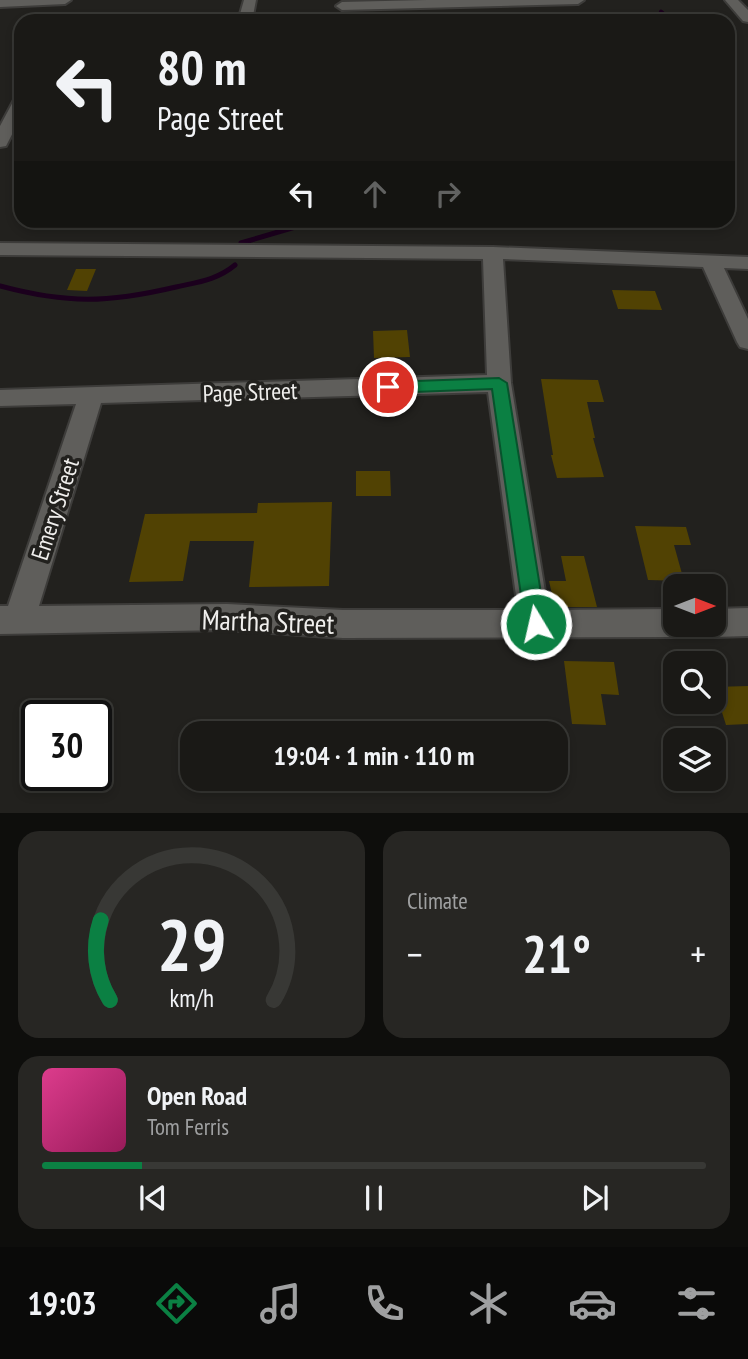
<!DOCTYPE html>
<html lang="en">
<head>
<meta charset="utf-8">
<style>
  body { margin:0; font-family:"PT Sans Narrow",sans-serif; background:#272623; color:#f1f3f6; height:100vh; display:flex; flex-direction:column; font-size:26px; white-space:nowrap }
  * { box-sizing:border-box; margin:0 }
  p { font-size:23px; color:#9fa0a1 }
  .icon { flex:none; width:38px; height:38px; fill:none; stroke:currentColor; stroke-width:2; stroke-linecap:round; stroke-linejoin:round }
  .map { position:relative; height:813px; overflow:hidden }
  .details { display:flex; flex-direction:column; gap:18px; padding:18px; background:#0e0e0c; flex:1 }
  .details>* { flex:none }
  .banner { position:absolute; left:14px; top:14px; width:721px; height:214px; border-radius:21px; box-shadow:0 4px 10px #0003,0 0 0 2px #383835; background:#1a1916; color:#f1f3f6; overflow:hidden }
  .needle { width:46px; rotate:90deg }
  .controls { position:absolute; left:663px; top:574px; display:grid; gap:14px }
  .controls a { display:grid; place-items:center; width:63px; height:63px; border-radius:14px; background:#1a1916; box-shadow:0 4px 10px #0003,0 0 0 2px #383835; font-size:35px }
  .speed { position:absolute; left:21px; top:700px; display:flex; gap:14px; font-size:35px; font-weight:700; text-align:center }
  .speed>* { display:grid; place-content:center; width:91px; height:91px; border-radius:50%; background:#1a1916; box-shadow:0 4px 10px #0003,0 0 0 2px #383835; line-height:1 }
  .speed .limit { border:4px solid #111; border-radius:10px; background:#fff; color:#111 }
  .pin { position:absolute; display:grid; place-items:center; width:60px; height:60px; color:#fff; margin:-30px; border:4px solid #fff; border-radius:50%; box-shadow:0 2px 7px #0007 }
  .me { position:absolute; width:77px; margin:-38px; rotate:351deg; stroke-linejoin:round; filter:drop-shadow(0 0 5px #0008) }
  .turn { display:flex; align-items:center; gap:24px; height:147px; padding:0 28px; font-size:32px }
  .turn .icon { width:91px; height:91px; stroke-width:2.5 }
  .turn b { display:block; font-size:49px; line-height:60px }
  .lanes { display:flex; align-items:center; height:66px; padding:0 28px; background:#0003; justify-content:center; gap:35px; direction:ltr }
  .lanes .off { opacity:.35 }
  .big { font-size:52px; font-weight:600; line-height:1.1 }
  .details .card { flex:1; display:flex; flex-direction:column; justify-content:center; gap:10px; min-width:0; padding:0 24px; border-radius:21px; background:#272623 }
  .details .dial { align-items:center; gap:0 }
  .dial svg { height:182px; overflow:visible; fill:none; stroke:#383835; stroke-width:7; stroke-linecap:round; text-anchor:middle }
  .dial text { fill:#f1f3f6; stroke:none }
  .song { display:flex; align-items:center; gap:21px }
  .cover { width:84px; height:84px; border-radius:10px; background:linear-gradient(135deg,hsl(330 70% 55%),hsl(330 70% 35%)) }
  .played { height:7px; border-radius:4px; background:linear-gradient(90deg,#0b8043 15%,#383835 15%) }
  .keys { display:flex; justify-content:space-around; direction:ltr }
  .heat { display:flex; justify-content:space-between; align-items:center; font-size:38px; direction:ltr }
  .details .tiles { flex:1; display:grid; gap:18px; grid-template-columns:1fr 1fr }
  .card:last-child { grid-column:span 2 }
  .trip { position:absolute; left:180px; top:721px; width:388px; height:70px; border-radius:21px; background:#1a1916; box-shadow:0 4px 10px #0003,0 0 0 2px #383835; font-weight:600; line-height:70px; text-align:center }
  .tab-bar { display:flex; height:112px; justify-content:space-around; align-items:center; background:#0a0a09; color:#9fa0a1 }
  .tab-bar .icon { width:49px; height:49px }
  .tab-bar .selected { color:#0b8043 }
  .tab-bar b { font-size:32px; color:#f1f3f6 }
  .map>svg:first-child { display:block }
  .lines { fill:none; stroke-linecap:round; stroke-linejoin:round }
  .stream-far1 { stroke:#1b001d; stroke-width:4.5 }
  .stream { stroke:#1b001d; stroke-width:5 }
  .building { fill:#514203 }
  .minor-casing { stroke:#3d3c3a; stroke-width:4 }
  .minor { fill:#5f5e5b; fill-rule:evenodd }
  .route { fill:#0b8043; stroke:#07532c; stroke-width:2 }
  .labels { text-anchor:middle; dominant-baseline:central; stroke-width:7; stroke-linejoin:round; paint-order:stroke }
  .street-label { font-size:24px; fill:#f0efed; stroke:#22211e }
  .near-street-label { font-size:28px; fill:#f0efed; stroke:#22211e }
</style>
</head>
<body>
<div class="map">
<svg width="748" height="813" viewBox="0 0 748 813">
  <rect width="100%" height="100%" fill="#22211e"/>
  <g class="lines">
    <!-- stream-far1 -->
    <path class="stream-far1" d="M 661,12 L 671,21"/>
    <!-- stream -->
    <path class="stream" d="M 241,243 L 319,220
      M 0,286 C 67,304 108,303 176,287 C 198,282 217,280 235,265"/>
  </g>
  <!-- building -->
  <path class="building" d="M 76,269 L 96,269 L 87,291 L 67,290 Z
    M 612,290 L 655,291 L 662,310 L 618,309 Z
    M 407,330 L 410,357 L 374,358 L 373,331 Z
    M 541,379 L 598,380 L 604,402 L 587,402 L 595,438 L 593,438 L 604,477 L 557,478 L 551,455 L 553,455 Z
    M 356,471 L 390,471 L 391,496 L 356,496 Z
    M 332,502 L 329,586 L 249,587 L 254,541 L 190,541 L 183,581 L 129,582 L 145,514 L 257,513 L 258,503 Z
    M 635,526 L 686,527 L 691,545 L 674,545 L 684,581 L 648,580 Z
    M 561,556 L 584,556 L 597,607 L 555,607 L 549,581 L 566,581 Z
    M 564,661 L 614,662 L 619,695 L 601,694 L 606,725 L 572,724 Z
    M 748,686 L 748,724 L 726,725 L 714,687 Z"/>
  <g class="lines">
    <defs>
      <path id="minor" d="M 0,0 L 71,0 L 65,4 L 0,7 Z
        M 244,0 L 256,0 L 252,21 L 238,21 Z
        M 426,0 L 584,0 L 578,4 L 342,10 L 336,6 L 342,2 Z
        M 725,0 L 738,0 L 748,10 L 748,22 L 743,21 Z
        M 21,96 L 21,117 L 6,146 L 0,147 L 0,126 L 15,98 Z
        M 0,243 L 493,247 L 748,257 L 748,269 L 724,268 L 748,319 L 748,349 L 740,347 L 737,342 L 703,267 L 503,259 L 511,383 L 548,610 L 676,609 L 676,625 L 691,625 L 687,633 L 676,637 L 343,638 L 227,630 L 0,634 L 0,606 L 8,606 L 76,404 L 0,406 L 0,390 L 487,375 L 483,259 L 0,255 ZM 488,392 L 518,610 L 343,610 L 227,604 L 39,606 L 101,403 Z
        M 748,608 L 748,636 L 714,637 L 703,633 L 699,625 L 714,625 L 714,609 Z"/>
    </defs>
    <!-- minor casing -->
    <use href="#minor" class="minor-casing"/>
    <!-- minor -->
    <use href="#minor" class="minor"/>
  </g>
  <!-- route -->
  <path class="route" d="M 499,378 L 507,383 L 546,624 L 543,631 L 536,633 L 528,631 L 525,624 L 492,389 L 388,393 L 381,387 L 388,382 Z"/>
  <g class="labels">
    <!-- street labels -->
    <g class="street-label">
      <text transform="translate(250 392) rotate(-2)">Page Street</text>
      <text transform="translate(55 509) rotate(-72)">Emery Street</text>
    </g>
    <!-- near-street labels -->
    <g class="near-street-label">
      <text transform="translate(268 621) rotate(2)">Martha Street</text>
    </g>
  </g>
</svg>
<div class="controls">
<a><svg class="needle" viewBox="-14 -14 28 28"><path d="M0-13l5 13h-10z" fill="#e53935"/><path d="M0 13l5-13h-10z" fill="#9fa0a1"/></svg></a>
<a><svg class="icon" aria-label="search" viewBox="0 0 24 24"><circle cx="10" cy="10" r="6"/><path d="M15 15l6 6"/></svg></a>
<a><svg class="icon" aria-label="layers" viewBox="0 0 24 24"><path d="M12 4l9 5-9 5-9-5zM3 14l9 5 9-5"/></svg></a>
</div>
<div class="speed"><div class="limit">30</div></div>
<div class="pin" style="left:388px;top:387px;background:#d93025"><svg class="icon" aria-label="arrive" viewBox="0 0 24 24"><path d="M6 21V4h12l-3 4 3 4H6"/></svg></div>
<svg class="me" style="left:536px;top:624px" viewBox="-20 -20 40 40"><circle r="17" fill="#0b8043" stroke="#fff" stroke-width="3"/><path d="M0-11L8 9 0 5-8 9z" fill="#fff"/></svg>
<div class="trip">19:04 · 1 min · 110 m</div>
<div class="banner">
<div class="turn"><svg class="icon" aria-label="left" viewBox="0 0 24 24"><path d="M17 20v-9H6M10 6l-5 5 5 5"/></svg><div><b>80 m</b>Page Street</div></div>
<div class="lanes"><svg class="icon" aria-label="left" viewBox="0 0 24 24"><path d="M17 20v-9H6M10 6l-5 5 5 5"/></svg><svg class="icon off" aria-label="ahead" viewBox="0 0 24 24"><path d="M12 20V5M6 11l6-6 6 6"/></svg><svg class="icon off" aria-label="right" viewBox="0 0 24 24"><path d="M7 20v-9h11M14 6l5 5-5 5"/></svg></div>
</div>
</div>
<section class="details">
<div class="tiles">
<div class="card dial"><svg viewBox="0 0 100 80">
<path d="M14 69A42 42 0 1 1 86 69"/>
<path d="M14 69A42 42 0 0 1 10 34" stroke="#0b8043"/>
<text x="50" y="56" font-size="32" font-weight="700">29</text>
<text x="50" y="72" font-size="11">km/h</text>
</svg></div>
<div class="card"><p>Climate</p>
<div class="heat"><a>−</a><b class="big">21°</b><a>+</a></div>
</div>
<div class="card">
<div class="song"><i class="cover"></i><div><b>Open Road</b><p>Tom Ferris</p></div></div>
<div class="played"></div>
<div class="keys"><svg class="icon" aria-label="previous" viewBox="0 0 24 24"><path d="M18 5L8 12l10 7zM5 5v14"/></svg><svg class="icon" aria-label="pause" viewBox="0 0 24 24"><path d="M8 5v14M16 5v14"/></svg><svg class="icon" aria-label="next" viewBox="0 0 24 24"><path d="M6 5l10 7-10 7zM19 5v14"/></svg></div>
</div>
</div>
</section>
<nav class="tab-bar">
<b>19:03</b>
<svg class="icon selected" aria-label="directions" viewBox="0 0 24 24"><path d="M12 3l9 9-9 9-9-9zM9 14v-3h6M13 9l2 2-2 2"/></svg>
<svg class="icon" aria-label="music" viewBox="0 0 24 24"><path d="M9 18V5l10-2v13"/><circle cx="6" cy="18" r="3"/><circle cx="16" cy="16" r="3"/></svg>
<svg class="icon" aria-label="phone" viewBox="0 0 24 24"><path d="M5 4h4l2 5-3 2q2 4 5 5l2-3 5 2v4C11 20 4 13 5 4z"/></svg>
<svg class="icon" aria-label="climate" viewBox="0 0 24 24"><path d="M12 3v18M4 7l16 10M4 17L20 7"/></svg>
<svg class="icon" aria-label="car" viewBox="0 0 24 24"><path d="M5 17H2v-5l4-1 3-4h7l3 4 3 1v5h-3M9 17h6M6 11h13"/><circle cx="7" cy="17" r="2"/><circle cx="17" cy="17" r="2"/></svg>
<svg class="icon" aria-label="filters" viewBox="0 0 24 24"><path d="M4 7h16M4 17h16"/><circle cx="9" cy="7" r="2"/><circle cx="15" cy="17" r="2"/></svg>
</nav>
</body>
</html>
